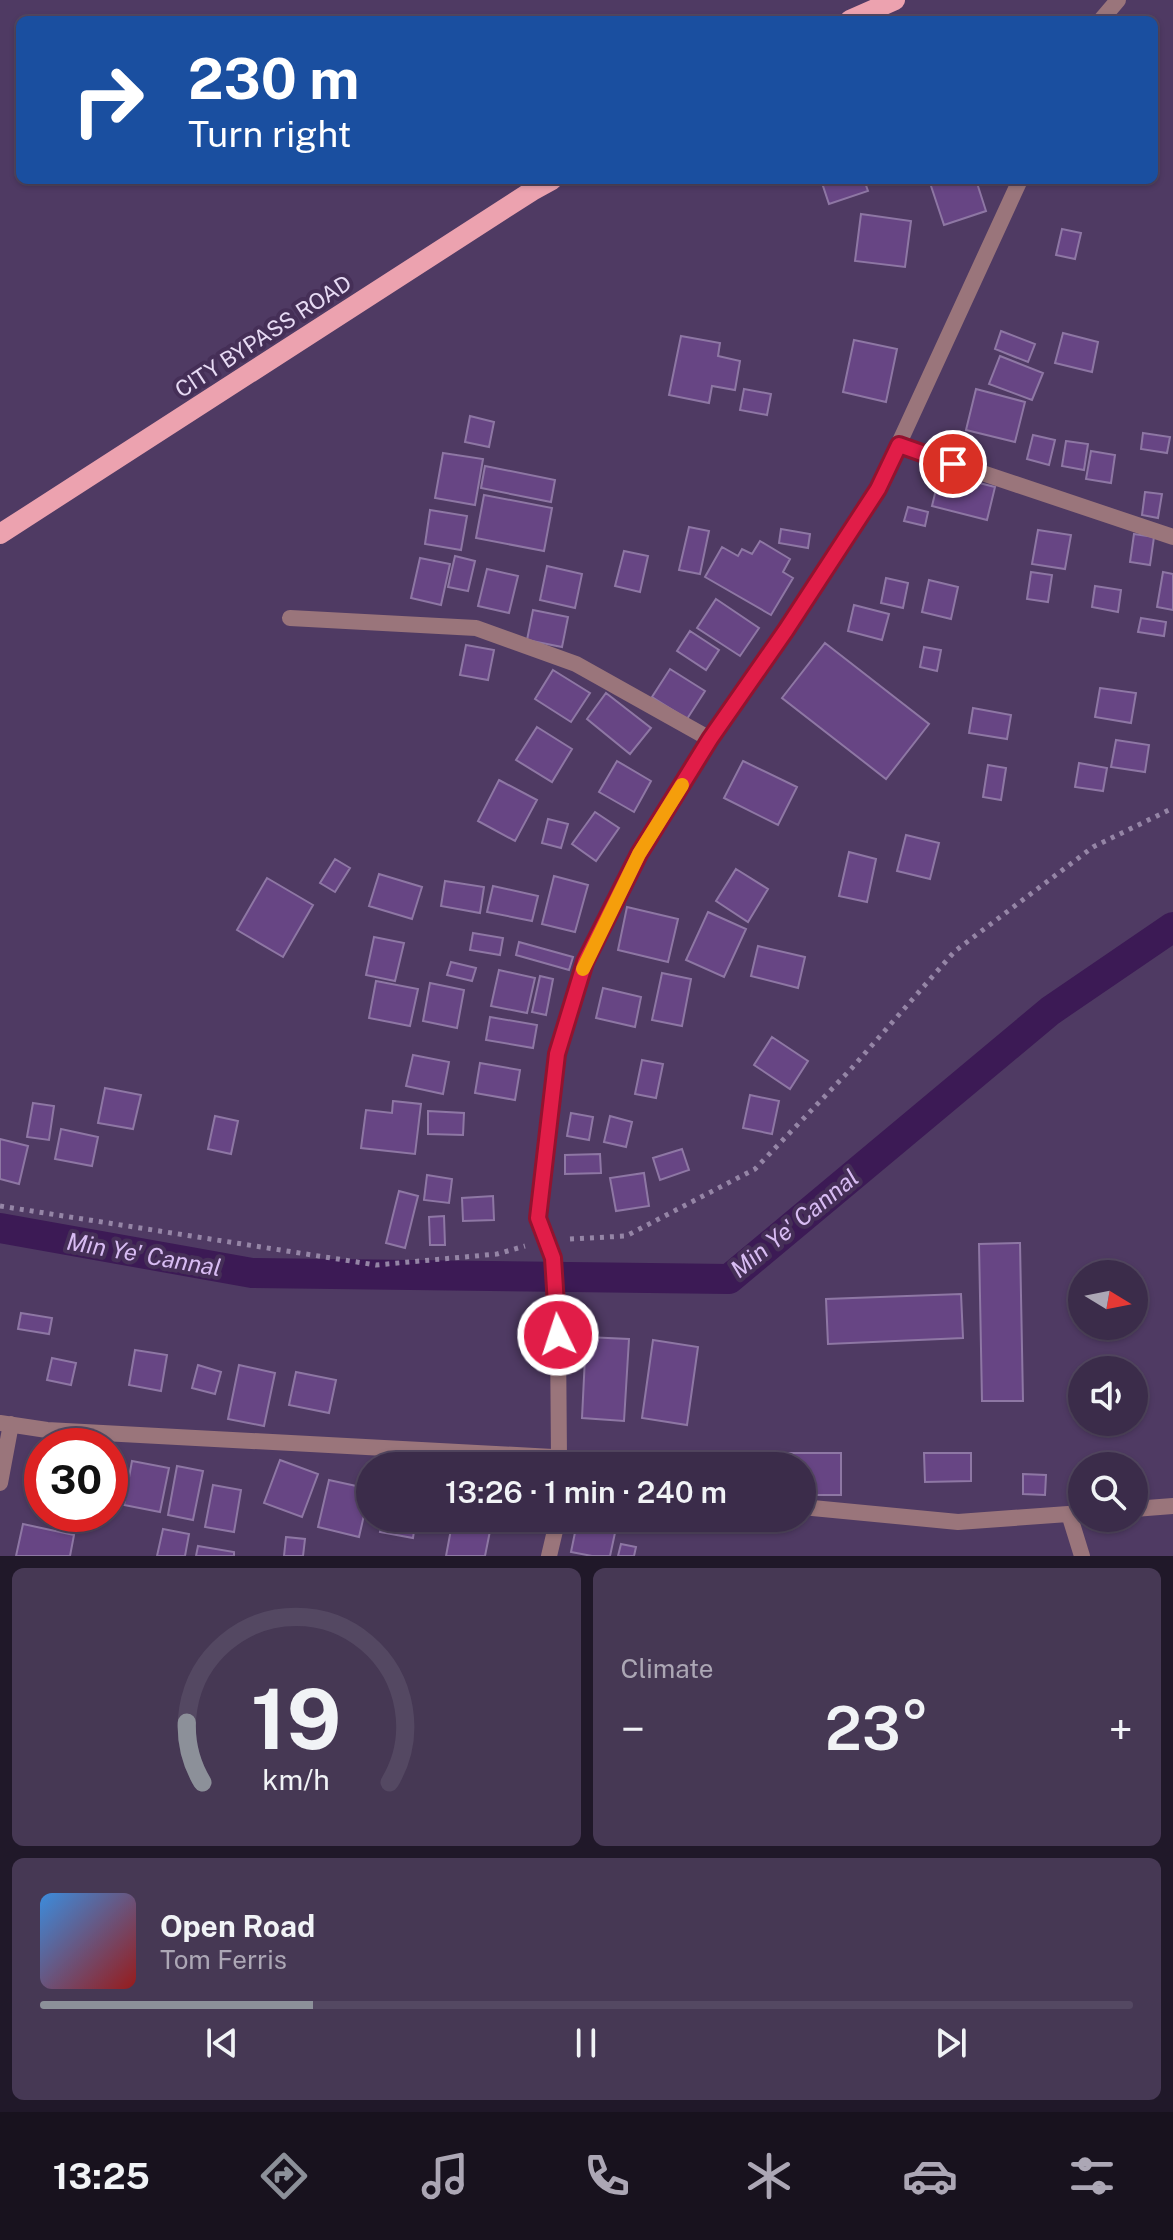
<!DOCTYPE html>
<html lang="en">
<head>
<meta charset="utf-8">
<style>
  body { margin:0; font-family:"Public Sans",sans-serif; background:#463854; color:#f1f3f6; height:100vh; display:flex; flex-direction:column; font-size:30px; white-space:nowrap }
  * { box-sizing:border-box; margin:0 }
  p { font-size:26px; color:#aca7b5 }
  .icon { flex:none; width:44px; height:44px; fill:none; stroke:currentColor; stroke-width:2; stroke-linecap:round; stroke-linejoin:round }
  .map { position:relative; height:1556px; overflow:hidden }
  .details { display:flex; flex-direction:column; gap:12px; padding:12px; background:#201829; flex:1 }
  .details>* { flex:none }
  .top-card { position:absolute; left:16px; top:16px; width:1142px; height:168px; border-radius:12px; box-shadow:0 2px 6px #0004,0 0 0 2px #544862; background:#1a4fa0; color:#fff; overflow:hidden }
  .needle { width:52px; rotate:100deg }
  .buttons { position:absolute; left:1068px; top:1260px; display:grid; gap:16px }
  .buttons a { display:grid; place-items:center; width:80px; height:80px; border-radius:50%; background:#3b2c4a; box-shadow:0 2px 6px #0004,0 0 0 2px #544862; font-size:40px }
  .speed { position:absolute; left:24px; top:1428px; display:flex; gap:16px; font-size:40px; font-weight:700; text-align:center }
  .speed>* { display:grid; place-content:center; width:104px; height:104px; border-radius:50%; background:#3b2c4a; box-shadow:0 2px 6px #0004,0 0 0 2px #544862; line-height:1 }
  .speed .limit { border:12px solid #d22; background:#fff; color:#111 }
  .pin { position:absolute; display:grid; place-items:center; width:68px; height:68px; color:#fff; margin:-34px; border:4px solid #fff; border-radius:50%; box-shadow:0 2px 8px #0007 }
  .me { position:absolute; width:88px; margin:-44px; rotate:356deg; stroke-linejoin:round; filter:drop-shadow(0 0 6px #0008) }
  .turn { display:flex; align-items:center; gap:28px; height:168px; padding:0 40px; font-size:36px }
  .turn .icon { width:104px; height:104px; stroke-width:2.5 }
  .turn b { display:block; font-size:56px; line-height:68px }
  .big { font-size:60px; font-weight:600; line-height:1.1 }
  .details .widget { flex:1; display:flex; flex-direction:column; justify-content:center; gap:12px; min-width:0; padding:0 28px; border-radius:12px; background:#463854 }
  .details .dial { align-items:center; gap:0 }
  .dial svg { height:208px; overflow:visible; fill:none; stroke:#544862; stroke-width:7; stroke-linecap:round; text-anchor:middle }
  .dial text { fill:#f1f3f6; stroke:none }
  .song { display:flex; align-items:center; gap:24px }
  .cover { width:96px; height:96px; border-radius:12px; background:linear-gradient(135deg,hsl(210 70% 55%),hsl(0 70% 35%)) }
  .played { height:8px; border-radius:4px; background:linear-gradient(90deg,#8c9099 25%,#544862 25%) }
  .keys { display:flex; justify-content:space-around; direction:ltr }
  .heat { display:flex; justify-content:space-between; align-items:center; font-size:44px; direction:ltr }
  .details .tiles { flex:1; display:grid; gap:12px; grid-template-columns:1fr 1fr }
  .widget:last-child { grid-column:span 2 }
  .trip { position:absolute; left:356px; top:1452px; width:460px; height:80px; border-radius:40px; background:#3b2c4a; box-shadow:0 2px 6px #0004,0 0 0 2px #544862; font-weight:600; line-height:80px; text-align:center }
  .dock { display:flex; height:128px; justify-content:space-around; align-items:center; background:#18121e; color:#aca7b5 }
  .dock .icon { width:56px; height:56px }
  .dock .on { color:#8c9099 }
  .dock b { font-size:36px; color:#f1f3f6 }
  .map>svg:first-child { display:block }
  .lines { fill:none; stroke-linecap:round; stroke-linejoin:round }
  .canal { stroke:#3c1a55; stroke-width:30 }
  .building { fill:#674584; stroke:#8e77a4; stroke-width:2 }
  .path { stroke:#9585a6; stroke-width:5; stroke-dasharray:4 6; stroke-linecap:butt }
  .street { stroke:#9a757b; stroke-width:16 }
  .primary { stroke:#eca2af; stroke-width:20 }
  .route-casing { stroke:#92132f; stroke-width:20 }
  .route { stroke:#e11d48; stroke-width:14 }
  .slow { stroke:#f59e0b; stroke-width:14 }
  .labels { text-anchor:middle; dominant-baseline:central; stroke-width:8; stroke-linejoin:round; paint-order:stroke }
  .street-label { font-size:22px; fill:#e6daf3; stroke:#452f57 }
  .water-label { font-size:24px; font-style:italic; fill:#d8bcf3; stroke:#452f57 }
</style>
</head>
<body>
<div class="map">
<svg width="1173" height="1556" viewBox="0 0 1173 1556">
  <rect width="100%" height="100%" fill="#4f3a63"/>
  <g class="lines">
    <!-- canal -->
    <path class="canal" d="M 0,1228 L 252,1273 L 729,1279 L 1050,1011 L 1173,927"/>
  </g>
  <!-- building -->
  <path class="building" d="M 821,180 L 864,180 L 868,191 L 829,204 Z
    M 939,180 L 976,180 L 986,211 L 944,225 L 930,183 Z
    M 861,214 L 911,221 L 905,267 L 855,261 Z
    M 1062,229 L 1081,233 L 1075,259 L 1056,255 Z
    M 1001,331 L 1035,344 L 1028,362 L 995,349 Z
    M 1063,333 L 1098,342 L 1092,372 L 1055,363 Z
    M 681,336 L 720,343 L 718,356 L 740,361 L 735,390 L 712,386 L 709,403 L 669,395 Z
    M 854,340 L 897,349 L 886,402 L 843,392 Z
    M 1000,356 L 1043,373 L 1032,400 L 989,384 Z
    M 744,389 L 771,394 L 767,415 L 740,410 Z
    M 976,389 L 1025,402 L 1015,442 L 966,430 Z
    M 470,416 L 494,422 L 489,447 L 465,442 Z
    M 1143,433 L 1170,437 L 1167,453 L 1141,449 Z
    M 1033,435 L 1055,440 L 1049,465 L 1027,459 Z
    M 1066,441 L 1088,444 L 1084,470 L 1062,466 Z
    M 1091,451 L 1115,455 L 1111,483 L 1086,479 Z
    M 443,453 L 483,459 L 475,505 L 435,498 Z
    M 485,466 L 555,480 L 551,502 L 481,488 Z
    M 940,473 L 995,487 L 987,520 L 932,506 Z
    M 1145,492 L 1162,494 L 1158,518 L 1142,515 Z
    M 484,495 L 552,508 L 544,551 L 476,538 Z
    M 908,507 L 928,512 L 925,526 L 904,521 Z
    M 430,510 L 467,516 L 461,550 L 425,544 Z
    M 689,527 L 709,531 L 700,574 L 679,570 Z
    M 781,529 L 810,534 L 808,548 L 779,543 Z
    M 1038,530 L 1071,535 L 1065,569 L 1032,564 Z
    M 1134,534 L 1154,537 L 1150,565 L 1130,562 Z
    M 760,541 L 790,559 L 783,572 L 793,578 L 771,615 L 705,577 L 722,547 L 738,556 L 742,549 L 752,554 Z
    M 624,551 L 648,556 L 640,592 L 615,586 Z
    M 455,556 L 475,561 L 468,591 L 448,587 Z
    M 420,558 L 450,564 L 441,605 L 411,598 Z
    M 547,566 L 582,574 L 575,608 L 540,600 Z
    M 487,569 L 518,576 L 509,613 L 478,606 Z
    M 1031,572 L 1052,575 L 1048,602 L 1027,599 Z
    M 1163,572 L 1173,574 L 1173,610 L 1157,607 Z
    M 886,578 L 908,583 L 903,608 L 881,603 Z
    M 929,580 L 958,587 L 951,619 L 922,612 Z
    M 1095,586 L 1121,590 L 1118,612 L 1092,607 Z
    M 716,599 L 759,628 L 740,656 L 697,628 Z
    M 854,605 L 889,614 L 882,640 L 848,631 Z
    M 533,610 L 568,617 L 562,647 L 527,640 Z
    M 1141,618 L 1166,622 L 1164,636 L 1138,632 Z
    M 690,631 L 719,650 L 706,670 L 677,651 Z
    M 825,643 L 929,724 L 886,779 L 782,698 Z
    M 466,645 L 494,650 L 488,680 L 460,675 Z
    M 924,647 L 941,650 L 937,671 L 920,667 Z
    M 670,669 L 705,691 L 687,719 L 652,697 Z
    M 553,670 L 590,693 L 571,722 L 535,699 Z
    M 1100,688 L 1136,693 L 1131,723 L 1095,717 Z
    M 606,693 L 651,728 L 630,754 L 587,719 Z
    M 973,708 L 1011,715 L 1007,739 L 969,733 Z
    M 537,727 L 572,749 L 552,782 L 516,760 Z
    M 1116,740 L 1149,745 L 1145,772 L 1111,767 Z
    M 617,761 L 651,781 L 634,812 L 599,792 Z
    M 743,761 L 797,787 L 778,825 L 724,798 Z
    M 1079,763 L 1107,768 L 1103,791 L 1075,787 Z
    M 988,765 L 1006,768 L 1001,800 L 983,797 Z
    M 499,780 L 537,800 L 515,841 L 478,821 Z
    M 595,812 L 619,828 L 596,861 L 572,844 Z
    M 548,819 L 568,824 L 561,848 L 542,843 Z
    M 906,835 L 939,843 L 930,879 L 897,871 Z
    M 849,852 L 876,859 L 867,902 L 839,896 Z
    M 335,859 L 350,868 L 335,892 L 320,883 Z
    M 736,869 L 768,889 L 748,922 L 716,901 Z
    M 379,874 L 422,887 L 412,919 L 369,906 Z
    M 554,876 L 588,885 L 575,932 L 542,924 Z
    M 267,878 L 313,905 L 283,957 L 237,930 Z
    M 445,881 L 484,887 L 480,913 L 441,906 Z
    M 493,886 L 538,896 L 532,921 L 487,912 Z
    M 627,907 L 678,919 L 668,962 L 618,950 Z
    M 708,912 L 746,929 L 724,977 L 686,960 Z
    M 473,933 L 503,938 L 500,955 L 470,950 Z
    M 374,937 L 404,943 L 395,981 L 366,975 Z
    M 519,942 L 573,957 L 569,970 L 516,955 Z
    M 758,946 L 805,957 L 798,988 L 751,976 Z
    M 451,962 L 476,968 L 472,981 L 447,975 Z
    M 499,970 L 535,978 L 527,1013 L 491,1006 Z
    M 662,973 L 691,979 L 682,1026 L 652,1020 Z
    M 540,976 L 553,979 L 546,1015 L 532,1012 Z
    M 376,981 L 418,989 L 410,1026 L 369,1018 Z
    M 430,983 L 464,990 L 457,1028 L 423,1021 Z
    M 603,988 L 641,997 L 635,1027 L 596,1018 Z
    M 490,1017 L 537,1025 L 533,1048 L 486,1040 Z
    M 772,1037 L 808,1061 L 790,1089 L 754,1065 Z
    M 413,1055 L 449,1062 L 443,1094 L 406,1086 Z
    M 642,1060 L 663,1064 L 656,1098 L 635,1094 Z
    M 480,1063 L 520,1070 L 515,1100 L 475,1093 Z
    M 105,1088 L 141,1095 L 133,1129 L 98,1123 Z
    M 750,1095 L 779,1101 L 772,1134 L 743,1128 Z
    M 393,1101 L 421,1104 L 415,1154 L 361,1148 L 366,1110 L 392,1113 Z
    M 33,1103 L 54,1106 L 49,1140 L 27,1137 Z
    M 428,1111 L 464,1113 L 463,1135 L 428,1134 Z
    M 571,1113 L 593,1117 L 589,1140 L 567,1136 Z
    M 215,1116 L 238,1121 L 231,1154 L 208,1149 Z
    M 610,1116 L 632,1122 L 626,1147 L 604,1142 Z
    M 61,1129 L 98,1137 L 92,1166 L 55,1159 Z
    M 0,1139 L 28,1146 L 19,1184 L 0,1179 Z
    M 682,1149 L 689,1170 L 660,1180 L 653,1158 Z
    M 600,1154 L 601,1173 L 565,1174 L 565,1155 Z
    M 644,1173 L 649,1206 L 616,1211 L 610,1178 Z
    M 427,1175 L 452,1179 L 449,1203 L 424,1200 Z
    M 399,1191 L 418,1196 L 405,1248 L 386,1243 Z
    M 493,1196 L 494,1220 L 463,1221 L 462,1198 Z
    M 444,1216 L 445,1245 L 430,1245 L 429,1217 Z
    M 1020,1243 L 1023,1401 L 982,1401 L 979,1244 Z
    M 961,1294 L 963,1338 L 828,1344 L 826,1299 Z
    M 21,1313 L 52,1318 L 49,1334 L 18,1329 Z
    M 586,1337 L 629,1339 L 624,1421 L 582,1418 Z
    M 653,1340 L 698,1347 L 687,1425 L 642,1418 Z
    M 135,1350 L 167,1355 L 161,1391 L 129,1385 Z
    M 52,1358 L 76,1363 L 71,1385 L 47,1380 Z
    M 198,1365 L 221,1372 L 215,1394 L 192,1388 Z
    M 239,1365 L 275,1373 L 264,1426 L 228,1419 Z
    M 296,1372 L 336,1380 L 329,1413 L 289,1405 Z
    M 755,1453 L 841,1453 L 841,1495 L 802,1495 L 802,1466 L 755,1466 Z
    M 924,1453 L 971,1453 L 971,1481 L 925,1482 Z
    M 280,1460 L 318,1474 L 302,1517 L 264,1503 Z
    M 132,1461 L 169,1468 L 160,1512 L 124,1505 Z
    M 177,1466 L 203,1471 L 193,1520 L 168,1515 Z
    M 1023,1474 L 1046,1475 L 1045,1495 L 1023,1494 Z
    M 329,1480 L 370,1489 L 359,1537 L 318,1527 Z
    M 213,1485 L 241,1490 L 234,1532 L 205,1527 Z
    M 383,1518 L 416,1518 L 413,1538 L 380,1532 Z
    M 578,1518 L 618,1519 L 610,1556 L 592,1556 L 571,1552 Z
    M 23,1524 L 74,1535 L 70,1556 L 16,1556 Z
    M 452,1524 L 490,1531 L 485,1556 L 446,1556 Z
    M 163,1529 L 189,1534 L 185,1556 L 157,1556 Z
    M 286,1537 L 305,1539 L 303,1556 L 284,1556 Z
    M 621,1544 L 636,1547 L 634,1556 L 618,1556 Z
    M 198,1546 L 234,1552 L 234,1556 L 196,1556 Z"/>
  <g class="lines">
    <!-- path -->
    <path class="path" d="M 0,1206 L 376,1265 L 497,1254 L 525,1246
      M 570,1239 L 626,1236 L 755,1169 L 851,1069 L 955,951 L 1093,847 L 1173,808"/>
    <!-- street -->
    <path class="street" d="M 1101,20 L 1118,0
      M 899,445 L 1173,537
      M 290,618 L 476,628 L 576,664 L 710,739
      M 0,1423 L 47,1430 L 571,1458 L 606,1466
      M 559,1458 L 558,1335 L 553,1258 L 538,1218 L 557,1054 L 585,962 L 639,854 L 710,739 L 786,630 L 878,489 L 1020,180
      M 0,1483 L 11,1424
      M 802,1507 L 958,1522 L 1082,1513
      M 1134,1509 L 1173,1506
      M 1069,1514 L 1082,1556
      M 549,1556 L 558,1518"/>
    <!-- primary -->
    <path class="primary" d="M 850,20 L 895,0
      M 0,534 L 532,191 L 552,180"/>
  </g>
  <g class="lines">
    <defs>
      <path id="route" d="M 558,1335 L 553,1258 L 538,1218 L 557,1054 L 585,962 L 639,854 L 710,739 L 786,630 L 878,489 L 899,445 L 953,464"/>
    </defs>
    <!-- route casing -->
    <use href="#route" class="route-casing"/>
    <!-- route -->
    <use href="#route" class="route"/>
    <!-- slow -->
    <path class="slow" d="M 583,969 L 639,854 L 682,785"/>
  </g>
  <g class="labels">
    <!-- street labels -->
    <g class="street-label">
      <text transform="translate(263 336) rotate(-33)">CITY BYPASS ROAD</text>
    </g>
    <!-- water labels -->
    <g class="water-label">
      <text transform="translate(794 1223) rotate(-39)">Min Ye' Cannal</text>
      <text transform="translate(144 1254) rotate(10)">Min Ye' Cannal</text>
    </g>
  </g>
</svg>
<div class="buttons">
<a><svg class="needle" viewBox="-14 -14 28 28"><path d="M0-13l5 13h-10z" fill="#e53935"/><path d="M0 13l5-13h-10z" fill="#aca7b5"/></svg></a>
<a><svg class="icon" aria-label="sound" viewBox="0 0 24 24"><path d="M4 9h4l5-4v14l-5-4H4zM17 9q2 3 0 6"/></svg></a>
<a><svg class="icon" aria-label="search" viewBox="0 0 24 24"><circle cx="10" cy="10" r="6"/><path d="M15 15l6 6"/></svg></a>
</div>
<div class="speed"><div class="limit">30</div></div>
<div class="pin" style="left:953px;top:464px;background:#d93025"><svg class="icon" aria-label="arrive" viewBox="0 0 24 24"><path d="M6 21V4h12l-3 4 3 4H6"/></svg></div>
<svg class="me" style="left:558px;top:1335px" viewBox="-20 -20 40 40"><circle r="17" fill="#e11d48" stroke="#fff" stroke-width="3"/><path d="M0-11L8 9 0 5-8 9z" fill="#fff"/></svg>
<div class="trip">13:26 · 1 min · 240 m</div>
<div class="top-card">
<div class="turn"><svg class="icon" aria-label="right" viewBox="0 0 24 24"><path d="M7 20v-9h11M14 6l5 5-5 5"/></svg><div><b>230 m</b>Turn right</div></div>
</div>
</div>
<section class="details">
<div class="tiles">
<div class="widget dial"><svg viewBox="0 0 100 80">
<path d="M14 69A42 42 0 1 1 86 69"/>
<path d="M14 69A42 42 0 0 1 8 46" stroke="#8c9099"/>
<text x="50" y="56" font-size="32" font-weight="700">19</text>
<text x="50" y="72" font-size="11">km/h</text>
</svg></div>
<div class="widget"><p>Climate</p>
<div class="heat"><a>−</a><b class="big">23°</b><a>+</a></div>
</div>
<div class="widget">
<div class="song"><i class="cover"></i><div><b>Open Road</b><p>Tom Ferris</p></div></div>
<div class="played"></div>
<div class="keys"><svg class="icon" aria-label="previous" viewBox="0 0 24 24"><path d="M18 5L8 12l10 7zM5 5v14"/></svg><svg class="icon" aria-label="pause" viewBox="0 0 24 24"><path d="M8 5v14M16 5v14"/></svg><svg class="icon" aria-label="next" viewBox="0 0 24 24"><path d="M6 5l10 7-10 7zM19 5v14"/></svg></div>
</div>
</div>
</section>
<nav class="dock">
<b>13:25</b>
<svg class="icon on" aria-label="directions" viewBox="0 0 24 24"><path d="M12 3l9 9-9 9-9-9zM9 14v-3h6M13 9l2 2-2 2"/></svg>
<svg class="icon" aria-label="music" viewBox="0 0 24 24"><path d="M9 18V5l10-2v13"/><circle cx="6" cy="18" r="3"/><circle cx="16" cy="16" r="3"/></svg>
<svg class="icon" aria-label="phone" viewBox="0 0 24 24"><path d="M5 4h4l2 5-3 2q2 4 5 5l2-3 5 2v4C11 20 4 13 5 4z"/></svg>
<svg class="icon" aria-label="climate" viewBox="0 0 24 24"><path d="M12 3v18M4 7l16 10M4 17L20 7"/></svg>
<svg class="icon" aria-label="car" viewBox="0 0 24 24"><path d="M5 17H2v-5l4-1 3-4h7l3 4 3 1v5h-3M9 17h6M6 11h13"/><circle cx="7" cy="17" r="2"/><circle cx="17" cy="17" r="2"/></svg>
<svg class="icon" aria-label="filters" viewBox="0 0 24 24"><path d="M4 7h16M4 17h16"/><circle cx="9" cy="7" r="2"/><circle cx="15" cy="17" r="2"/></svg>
</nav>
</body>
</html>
